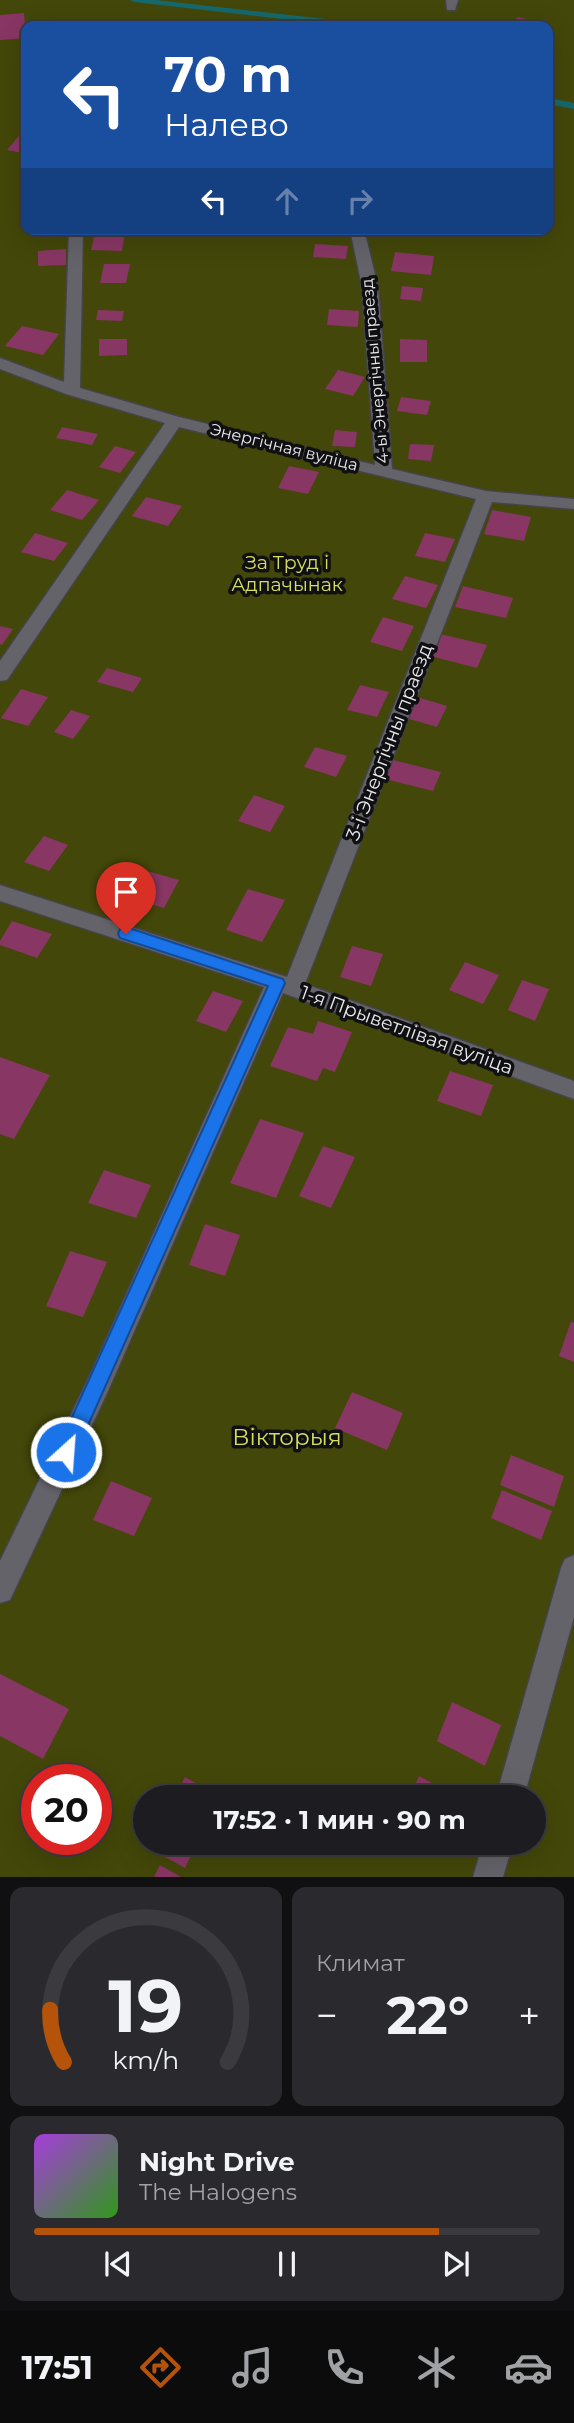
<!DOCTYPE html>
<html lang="ru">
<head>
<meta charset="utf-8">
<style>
  body { margin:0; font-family:Montserrat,sans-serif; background:#2a2a2e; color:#f1f3f6; height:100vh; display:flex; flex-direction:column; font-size:26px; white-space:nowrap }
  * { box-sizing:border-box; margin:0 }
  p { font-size:23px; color:#a0a2a5 }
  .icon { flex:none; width:38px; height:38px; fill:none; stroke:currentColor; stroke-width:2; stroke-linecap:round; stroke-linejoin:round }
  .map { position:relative; height:1877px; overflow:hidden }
  .details { display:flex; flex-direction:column; gap:10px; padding:10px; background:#101012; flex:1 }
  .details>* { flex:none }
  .banner { position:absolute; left:21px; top:21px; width:532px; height:214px; border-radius:14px; box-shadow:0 7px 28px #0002,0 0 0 2px #3b3b3f; background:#1a4fa0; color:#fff; overflow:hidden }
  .speed { position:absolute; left:21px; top:1764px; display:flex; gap:14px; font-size:35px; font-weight:700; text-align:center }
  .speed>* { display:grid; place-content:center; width:91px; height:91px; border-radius:50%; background:#1d1d21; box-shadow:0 7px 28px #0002,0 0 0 2px #3b3b3f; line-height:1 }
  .speed .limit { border:10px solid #d22; background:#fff; color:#111 }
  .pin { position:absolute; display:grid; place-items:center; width:60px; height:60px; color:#fff; margin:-72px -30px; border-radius:50% 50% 50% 0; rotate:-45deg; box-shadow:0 0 7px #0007 }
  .pin .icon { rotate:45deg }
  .me { position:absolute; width:77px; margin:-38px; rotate:26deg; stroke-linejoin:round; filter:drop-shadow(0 0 5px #0008) }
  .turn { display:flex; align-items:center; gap:24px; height:147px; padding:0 28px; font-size:32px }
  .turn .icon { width:91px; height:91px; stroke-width:2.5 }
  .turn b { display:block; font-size:49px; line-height:60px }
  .lanes { display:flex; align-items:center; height:66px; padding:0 28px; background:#0003; justify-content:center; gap:35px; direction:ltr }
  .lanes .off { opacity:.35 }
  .big { font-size:52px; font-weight:700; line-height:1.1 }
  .details .tile { flex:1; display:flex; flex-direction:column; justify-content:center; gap:10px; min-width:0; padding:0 24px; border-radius:14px; background:#2a2a2e }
  .details .dial { align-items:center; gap:0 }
  .dial svg { height:182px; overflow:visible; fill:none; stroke:#3b3b3f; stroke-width:7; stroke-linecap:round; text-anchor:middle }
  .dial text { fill:#f1f3f6; stroke:none }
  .song { display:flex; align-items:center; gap:21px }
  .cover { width:84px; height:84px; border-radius:10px; background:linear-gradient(135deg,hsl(280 70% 55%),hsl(110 70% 35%)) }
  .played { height:7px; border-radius:4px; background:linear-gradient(90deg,#b45309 80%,#3b3b3f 80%) }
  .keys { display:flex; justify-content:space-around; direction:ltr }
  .heat { display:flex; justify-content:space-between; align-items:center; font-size:38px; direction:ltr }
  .details .tiles { flex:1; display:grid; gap:10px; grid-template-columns:1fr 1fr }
  .tile:last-child { grid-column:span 2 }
  .trip { position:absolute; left:133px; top:1785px; width:413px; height:70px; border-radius:35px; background:#1d1d21; box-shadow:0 7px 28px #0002,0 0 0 2px #3b3b3f; font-weight:700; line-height:70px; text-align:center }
  .tabs { display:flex; height:112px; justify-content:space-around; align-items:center; background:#0c0c0d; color:#a0a2a5 }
  .tabs .icon { width:49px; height:49px }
  .tabs .selected { color:#b45309 }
  .tabs b { font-size:32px; color:#f1f3f6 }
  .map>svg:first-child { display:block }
  .green { fill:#434709; fill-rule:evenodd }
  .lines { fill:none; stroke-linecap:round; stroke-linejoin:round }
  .stream { fill:#16686c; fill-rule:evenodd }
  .building { fill:#883664 }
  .minor-casing { stroke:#444449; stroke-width:3 }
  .minor { fill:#636369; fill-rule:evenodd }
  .route { fill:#1a73e8; stroke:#114b97; stroke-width:2 }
  .labels { text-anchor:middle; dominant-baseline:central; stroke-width:7; stroke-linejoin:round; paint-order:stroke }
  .far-street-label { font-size:16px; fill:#eaeaed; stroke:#101013 }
  .park-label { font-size:19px; fill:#d5df5c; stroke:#101013 }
  .street-label { font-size:19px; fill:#eaeaed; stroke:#101013 }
  .near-park-label { font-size:23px; fill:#d5df5c; stroke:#101013 }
</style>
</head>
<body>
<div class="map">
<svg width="574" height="1877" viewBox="0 0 574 1877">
  <rect width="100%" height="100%" fill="#27272c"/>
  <!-- green -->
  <path class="green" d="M 0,0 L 574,0 L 574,1877 L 0,1877 ZM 26,26 L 548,26 L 548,229 L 26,229 ZM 37,1780 L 96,1780 L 96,1839 L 37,1839 ZM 145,1797 L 534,1797 L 534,1843 L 145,1843 Z"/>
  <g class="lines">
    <!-- stream -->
    <path class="stream" d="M 130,0 L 156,0 L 362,23 L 366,26 L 342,26 L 134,2 Z
      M 548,98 L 574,103 L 574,109 L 548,104 Z"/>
  </g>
  <!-- building -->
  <path class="building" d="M 24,13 L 26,38 L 0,40 L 0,15 Z
    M 518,17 L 552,25 L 552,26 L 509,26 Z
    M 23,131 L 26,132 L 26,148 L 23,153 L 7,150 Z
    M 95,232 L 125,233 L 122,251 L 91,250 Z
    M 315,244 L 348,246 L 346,259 L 313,257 Z
    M 66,249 L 66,265 L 38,266 L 38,251 Z
    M 395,252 L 434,256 L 431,275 L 391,271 Z
    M 104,264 L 130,264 L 126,283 L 100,283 Z
    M 402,286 L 423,288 L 421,301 L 400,299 Z
    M 329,309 L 359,311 L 358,327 L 327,325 Z
    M 98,310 L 124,311 L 122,321 L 96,320 Z
    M 22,326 L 59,334 L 43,355 L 5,346 Z
    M 99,339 L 127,339 L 127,355 L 99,356 Z
    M 400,339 L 427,340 L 427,362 L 400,362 Z
    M 338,370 L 365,377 L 353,396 L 325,389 Z
    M 401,397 L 431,401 L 427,415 L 397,411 Z
    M 62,427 L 98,434 L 92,445 L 56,438 Z
    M 335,430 L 357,432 L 355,447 L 332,446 Z
    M 410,444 L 434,445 L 431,461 L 408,459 Z
    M 115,446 L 136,452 L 120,473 L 99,467 Z
    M 289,466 L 319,472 L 308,494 L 278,488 Z
    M 67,490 L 99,500 L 82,520 L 50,510 Z
    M 146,497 L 182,506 L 168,526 L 132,516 Z
    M 492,510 L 531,517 L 524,541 L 484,534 Z
    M 35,533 L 68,543 L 54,561 L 21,552 Z
    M 425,533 L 455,539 L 445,562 L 415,556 Z
    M 405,576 L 438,585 L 426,608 L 392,599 Z
    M 463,586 L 513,598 L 506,618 L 455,607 Z
    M 383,617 L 414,626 L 402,651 L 370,642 Z
    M 0,626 L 13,629 L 2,645 L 0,644 Z
    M 440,634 L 487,645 L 477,668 L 430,656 Z
    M 107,668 L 142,678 L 133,692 L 97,682 Z
    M 360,685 L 389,692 L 377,717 L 347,710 Z
    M 21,689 L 48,697 L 28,726 L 1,718 Z
    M 417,697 L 447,706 L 437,727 L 406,718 Z
    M 71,710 L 90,716 L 73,739 L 54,732 Z
    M 315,747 L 347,756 L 336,777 L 304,767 Z
    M 389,759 L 441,772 L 433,791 L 381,778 Z
    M 254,795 L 285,806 L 270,832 L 238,821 Z
    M 44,836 L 68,845 L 49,871 L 24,862 Z
    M 140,869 L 179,880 L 164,908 L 125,897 Z
    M 248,889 L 285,900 L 262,942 L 226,930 Z
    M 12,921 L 52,934 L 37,958 L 0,945 L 0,941 Z
    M 352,946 L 383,954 L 371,986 L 340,977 Z
    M 465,962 L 499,975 L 483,1004 L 449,990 Z
    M 522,980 L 549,989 L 535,1021 L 508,1010 Z
    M 213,991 L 243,1001 L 226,1032 L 196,1021 Z
    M 318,1021 L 352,1032 L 335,1072 L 323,1068 L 317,1081 L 270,1066 L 288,1027 L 313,1034 Z
    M 0,1057 L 50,1075 L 14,1139 L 0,1134 Z
    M 450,1071 L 493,1085 L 481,1116 L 437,1101 Z
    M 260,1119 L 304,1133 L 276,1198 L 230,1183 Z
    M 323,1146 L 355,1157 L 331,1208 L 299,1196 Z
    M 104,1170 L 151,1185 L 136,1218 L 88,1203 Z
    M 205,1224 L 240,1235 L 225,1276 L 189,1265 Z
    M 70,1251 L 107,1262 L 83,1317 L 46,1306 Z
    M 571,1321 L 574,1323 L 574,1362 L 559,1356 Z
    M 352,1392 L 403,1413 L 387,1450 L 335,1428 Z
    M 511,1455 L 564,1476 L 554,1507 L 500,1485 Z
    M 111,1481 L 152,1498 L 134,1536 L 93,1520 Z
    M 502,1490 L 552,1511 L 541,1540 L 491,1518 Z
    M 0,1674 L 69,1709 L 43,1759 L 0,1736 Z
    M 452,1702 L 501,1725 L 485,1766 L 437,1741 Z
    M 419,1776 L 458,1797 L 410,1797 Z
    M 185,1777 L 220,1797 L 175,1797 Z
    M 152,1843 L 197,1843 L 185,1868 L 149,1848 Z
    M 438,1843 L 466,1843 L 461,1855 Z
    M 160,1865 L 181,1877 L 154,1877 Z"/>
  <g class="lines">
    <defs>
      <path id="minor" d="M 446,0 L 458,0 L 455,10 L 447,10 Z
        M 69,229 L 83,229 L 80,388 L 179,417 L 375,465 L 362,287 L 350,229 L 364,229 L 378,287 L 392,469 L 486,491 L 574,499 L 574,509 L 492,502 L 305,984 L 574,1081 L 574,1099 L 283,993 L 108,1391 L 10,1600 L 0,1603 L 0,1561 L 90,1375 L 264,987 L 0,901 L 0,885 L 287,977 L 476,499 L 179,427 L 7,680 L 0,681 L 0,661 L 165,423 L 66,394 L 0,369 L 0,358 L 64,382 Z
        M 574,1555 L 574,1617 L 524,1797 L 496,1797 L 561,1568 L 565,1559 Z
        M 483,1843 L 513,1843 L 503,1877 L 473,1877 Z"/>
    </defs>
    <!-- minor casing -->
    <use href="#minor" class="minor-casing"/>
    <!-- minor -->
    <use href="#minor" class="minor"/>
  </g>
  <!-- route -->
  <path class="route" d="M 126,927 L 283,979 L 285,983 L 73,1459 L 66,1462 L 59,1459 L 56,1452 L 268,986 L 120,938 L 118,934 L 120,929 Z"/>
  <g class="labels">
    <!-- far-street labels -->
    <g class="far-street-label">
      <text transform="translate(375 371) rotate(-95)">4-ы Энергічны праезд</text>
      <text transform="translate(284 447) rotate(14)">Энергічная вуліца</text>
    </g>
    <!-- park labels -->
    <g class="park-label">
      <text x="287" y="562">За Труд і<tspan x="287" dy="22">Адпачынак</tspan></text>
    </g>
    <!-- street labels -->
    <g class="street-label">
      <text transform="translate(389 742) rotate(-69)">3-і Энергічны праезд</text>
      <text transform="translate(407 1030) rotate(20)">1-я Прыветлівая вуліца</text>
    </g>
    <!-- near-park labels -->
    <g class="near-park-label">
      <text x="287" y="1437">Вікторыя</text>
    </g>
  </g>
</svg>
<div class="speed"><div class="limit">20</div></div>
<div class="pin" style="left:126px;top:934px;background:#d93025"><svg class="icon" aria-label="arrive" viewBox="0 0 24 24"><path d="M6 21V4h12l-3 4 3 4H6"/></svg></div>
<svg class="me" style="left:66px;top:1452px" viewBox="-20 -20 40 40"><circle r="17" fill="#1a73e8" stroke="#fff" stroke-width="3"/><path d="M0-11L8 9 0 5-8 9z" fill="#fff"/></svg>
<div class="trip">17:52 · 1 мин · 90 m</div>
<div class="banner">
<div class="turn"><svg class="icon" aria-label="left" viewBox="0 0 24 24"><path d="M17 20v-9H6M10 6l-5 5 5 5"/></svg><div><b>70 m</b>Налево</div></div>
<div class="lanes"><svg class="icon" aria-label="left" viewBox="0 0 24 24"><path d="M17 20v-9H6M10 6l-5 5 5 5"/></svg><svg class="icon off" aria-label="ahead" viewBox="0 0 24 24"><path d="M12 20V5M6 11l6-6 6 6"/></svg><svg class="icon off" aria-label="right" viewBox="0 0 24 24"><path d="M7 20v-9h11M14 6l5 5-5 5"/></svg></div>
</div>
</div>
<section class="details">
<div class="tiles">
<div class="tile dial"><svg viewBox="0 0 100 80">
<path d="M14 69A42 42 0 1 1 86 69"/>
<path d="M14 69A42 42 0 0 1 8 46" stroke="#b45309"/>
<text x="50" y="56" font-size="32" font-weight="700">19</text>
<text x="50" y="72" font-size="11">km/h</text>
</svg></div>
<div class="tile"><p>Климат</p>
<div class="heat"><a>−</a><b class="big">22°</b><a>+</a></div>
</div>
<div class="tile">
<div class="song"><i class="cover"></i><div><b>Night Drive</b><p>The Halogens</p></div></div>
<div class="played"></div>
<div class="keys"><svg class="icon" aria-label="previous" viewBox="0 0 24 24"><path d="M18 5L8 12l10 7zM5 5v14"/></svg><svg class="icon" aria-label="pause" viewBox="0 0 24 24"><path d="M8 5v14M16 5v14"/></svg><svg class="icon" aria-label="next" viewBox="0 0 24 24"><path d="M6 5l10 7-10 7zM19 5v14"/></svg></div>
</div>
</div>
</section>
<nav class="tabs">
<b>17:51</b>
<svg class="icon selected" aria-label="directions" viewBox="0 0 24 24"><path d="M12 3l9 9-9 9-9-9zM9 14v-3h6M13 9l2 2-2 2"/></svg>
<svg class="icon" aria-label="music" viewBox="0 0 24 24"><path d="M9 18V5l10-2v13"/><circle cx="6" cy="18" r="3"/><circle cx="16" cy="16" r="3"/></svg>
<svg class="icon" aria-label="phone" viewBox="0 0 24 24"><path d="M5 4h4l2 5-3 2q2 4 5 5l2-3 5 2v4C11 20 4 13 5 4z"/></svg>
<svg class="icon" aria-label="climate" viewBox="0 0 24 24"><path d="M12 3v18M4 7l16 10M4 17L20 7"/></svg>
<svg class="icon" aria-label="car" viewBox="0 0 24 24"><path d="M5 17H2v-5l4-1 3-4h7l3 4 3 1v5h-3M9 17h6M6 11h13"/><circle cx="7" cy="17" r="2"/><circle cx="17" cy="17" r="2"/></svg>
</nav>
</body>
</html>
